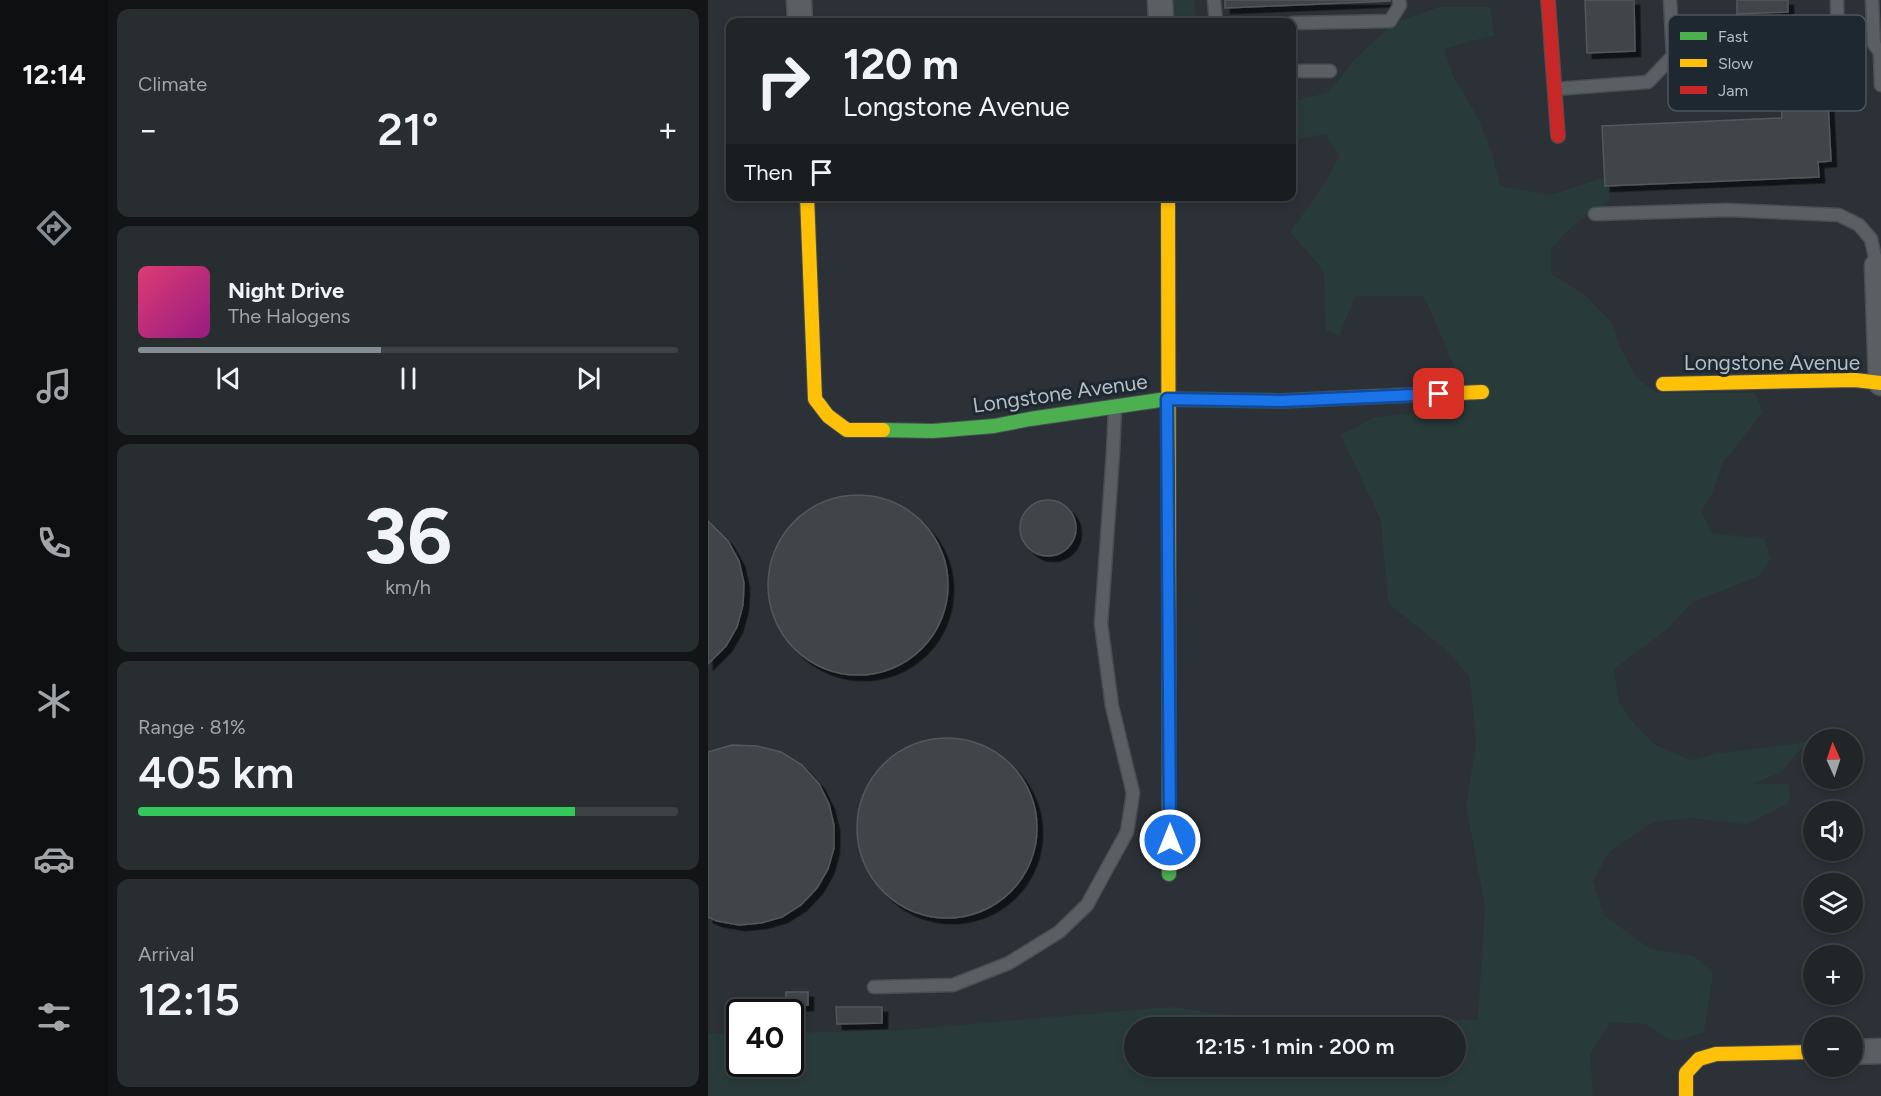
<!DOCTYPE html>
<html lang="en">
<head>
<meta charset="utf-8">
<style>
  body { margin:0; font-family:Figtree,sans-serif; background:#282d30; color:#f1f3f6; height:100vh; display:flex; flex-direction:column; font-size:22px; white-space:nowrap }
  * { box-sizing:border-box; margin:0 }
  p { font-size:20px; color:#a2a5a8 }
  .icon { flex:none; width:33px; height:33px; fill:none; stroke:currentColor; stroke-width:2; stroke-linecap:round; stroke-linejoin:round }
  .map { position:relative; flex:1; overflow:hidden }
  .details { display:flex; flex-direction:column; gap:9px; padding:9px; background:#121416; width:600px }
  .details>* { flex:none }
  .top-card { position:absolute; left:18px; top:18px; width:570px; height:183px; border-radius:12px; box-shadow:0 3px 9px #0003,0 0 0 2px #3d4245; background:#202528; color:#f1f3f6; overflow:hidden }
  .needle { width:39px; rotate:357deg }
  .fabs { position:absolute; left:1095px; top:729px; display:grid; gap:12px }
  .fabs a { display:grid; place-items:center; width:60px; height:60px; border-radius:50%; background:#202528; box-shadow:0 3px 9px #0003,0 0 0 2px #3d4245; font-size:30px }
  .speed { position:absolute; left:18px; top:999px; display:flex; gap:12px; font-size:30px; font-weight:700; text-align:center }
  .speed>* { display:grid; place-content:center; width:78px; height:78px; border-radius:50%; background:#202528; box-shadow:0 3px 9px #0003,0 0 0 2px #3d4245; line-height:1 }
  .speed .limit { border:3px solid #111; border-radius:9px; background:#fff; color:#111 }
  .pin { position:absolute; display:grid; place-items:center; width:51px; height:51px; color:#fff; margin:-26px; border-radius:12px; box-shadow:0 3px 9px #0006 }
  .me { position:absolute; width:66px; margin:-33px; rotate:0deg; stroke-linejoin:round; filter:drop-shadow(0 0 4px #0008) }
  .turn { display:flex; align-items:center; gap:21px; height:126px; padding:0 18px; font-size:27px }
  .turn .icon { width:78px; height:78px; stroke-width:2.5 }
  .turn b { display:block; font-size:42px; line-height:51px }
  .then { display:flex; align-items:center; height:57px; padding:0 18px; background:#0003; gap:12px; font-size:22px }
  .big { font-size:45px; font-weight:600; line-height:1.1 }
  .details .tile { flex:1; display:flex; flex-direction:column; justify-content:center; gap:9px; min-width:0; padding:0 21px; border-radius:12px; background:#282d30 }
  .details .dial { align-items:center; gap:0 }
  .dial b { font-size:78px; line-height:1 }
  .song { display:flex; align-items:center; gap:18px }
  .cover { width:72px; height:72px; border-radius:9px; background:linear-gradient(135deg,hsl(340 70% 55%),hsl(310 70% 35%)) }
  .played { height:6px; border-radius:3px; background:linear-gradient(90deg,#858d94 45%,#3d4245 45%) }
  .keys { display:flex; justify-content:space-around; direction:ltr }
  .heat { display:flex; justify-content:space-between; align-items:center; font-size:33px; direction:ltr }
  .charge { height:9px; border-radius:4px; background:linear-gradient(90deg,#34c759 81%,#3d4245 0) }
  .trip { position:absolute; left:416px; top:1017px; width:342px; height:60px; border-radius:30px; background:#202528; box-shadow:0 3px 9px #0003,0 0 0 2px #3d4245; font-weight:600; line-height:60px; text-align:center }
  main { display:flex; flex:1; min-height:0 }
  .tab-bar { display:flex; flex-direction:column; width:108px; justify-content:space-around; align-items:center; background:#0d0f10; color:#a2a5a8 }
  .tab-bar .icon { width:42px; height:42px }
  .tab-bar .active { color:#858d94 }
  .tab-bar b { font-size:27px; color:#f1f3f6 }
  .map>svg:first-child { display:block }
  .green { fill:#283b3a; fill-rule:evenodd }
  .building { fill:#3f454a; stroke:#52585d; stroke-width:1.5; filter:url(#shadow) }
  .lines { fill:none; stroke-linecap:round; stroke-linejoin:round }
  .lane-casing { stroke:#484e53; stroke-width:15 }
  .street-casing { stroke:#484e53; stroke-width:27 }
  .fast-casing { stroke:#484e53; stroke-width:16 }
  .slow-casing { stroke:#484e53; stroke-width:16 }
  .jam-casing { stroke:#484e53; stroke-width:16 }
  .lane { stroke:#5a5f64; stroke-width:12 }
  .street { stroke:#5a5f64; stroke-width:24 }
  .fast { stroke:#4caf50; stroke-width:14 }
  .slow { stroke:#ffc107; stroke-width:14 }
  .jam { stroke:#c62828; stroke-width:14 }
  .route-casing { stroke:#114b97; stroke-width:15 }
  .route { stroke:#1a73e8; stroke-width:10 }
  .labels { text-anchor:middle; dominant-baseline:central; stroke-width:6; stroke-linejoin:round; paint-order:stroke }
  .street-label { font-size:21px; fill:#b5bec6; stroke:#1e2830 }
  .key { fill:#1e2830; stroke:#4b555d; stroke-width:1.5 }
  .key-label { font-size:16px; fill:#b5bec6 }
</style>
</head>
<body>
<main>
<nav class="tab-bar">
<b>12:14</b>
<svg class="icon active" aria-label="directions" viewBox="0 0 24 24"><path d="M12 3l9 9-9 9-9-9zM9 14v-3h6M13 9l2 2-2 2"/></svg>
<svg class="icon" aria-label="music" viewBox="0 0 24 24"><path d="M9 18V5l10-2v13"/><circle cx="6" cy="18" r="3"/><circle cx="16" cy="16" r="3"/></svg>
<svg class="icon" aria-label="phone" viewBox="0 0 24 24"><path d="M5 4h4l2 5-3 2q2 4 5 5l2-3 5 2v4C11 20 4 13 5 4z"/></svg>
<svg class="icon" aria-label="climate" viewBox="0 0 24 24"><path d="M12 3v18M4 7l16 10M4 17L20 7"/></svg>
<svg class="icon" aria-label="car" viewBox="0 0 24 24"><path d="M5 17H2v-5l4-1 3-4h7l3 4 3 1v5h-3M9 17h6M6 11h13"/><circle cx="7" cy="17" r="2"/><circle cx="17" cy="17" r="2"/></svg>
<svg class="icon" aria-label="filters" viewBox="0 0 24 24"><path d="M4 7h16M4 17h16"/><circle cx="9" cy="7" r="2"/><circle cx="15" cy="17" r="2"/></svg>
</nav>
<section class="details">
<div class="tile"><p>Climate</p>
<div class="heat"><a>−</a><b class="big">21°</b><a>+</a></div>
</div>
<div class="tile">
<div class="song"><i class="cover"></i><div><b>Night Drive</b><p>The Halogens</p></div></div>
<div class="played"></div>
<div class="keys"><svg class="icon" aria-label="previous" viewBox="0 0 24 24"><path d="M18 5L8 12l10 7zM5 5v14"/></svg><svg class="icon" aria-label="pause" viewBox="0 0 24 24"><path d="M8 5v14M16 5v14"/></svg><svg class="icon" aria-label="next" viewBox="0 0 24 24"><path d="M6 5l10 7-10 7zM19 5v14"/></svg></div>
</div>
<div class="tile dial"><b>36</b><p>km/h</p></div>
<div class="tile"><p>Range · 81%</p><b class="big">405 km</b><div class="charge"></div></div>
<div class="tile"><p>Arrival</p><b class="big">12:15</b></div>
</section>
<div class="map">
<svg width="1173" height="1096" viewBox="0 0 1173 1096">
  <defs>
    <filter id="shadow"><feDropShadow dx="5.5" dy="5.5" stdDeviation="0" flood-color="#0009"/></filter>
  </defs>
  <rect width="100%" height="100%" fill="#2b3136"/>
  <!-- green -->
  <path class="green" d="M 460,0 L 486,0 L 488,22 L 462,22 Z
    M 731,7 L 782,7 L 786,35 L 736,49 L 745,76 L 770,118 L 784,153 L 792,186 L 843,195 L 895,178 L 903,199 L 861,229 L 843,249 L 843,274 L 877,295 L 903,322 L 913,348 L 928,377 L 949,393 L 1047,393 L 1055,412 L 1014,464 L 1004,495 L 993,510 L 1003,533 L 1056,539 L 1063,559 L 1051,576 L 985,602 L 957,631 L 906,669 L 910,701 L 929,727 L 946,744 L 982,760 L 1012,753 L 1099,742 L 1072,773 L 1043,784 L 1081,784 L 1082,802 L 1040,824 L 982,818 L 946,822 L 901,852 L 885,881 L 896,915 L 942,949 L 986,956 L 1005,973 L 996,1033 L 964,1041 L 937,1024 L 902,1022 L 882,1054 L 885,1096 L 0,1096 L 0,1034 L 31,1034 L 32,1064 L 82,1064 L 83,1033 L 193,1030 L 463,1007 L 556,1020 L 770,1020 L 777,906 L 758,806 L 768,743 L 762,677 L 737,649 L 680,603 L 673,521 L 633,435 L 667,417 L 758,407 L 754,384 L 716,296 L 647,296 L 631,336 L 618,330 L 616,271 L 582,232 L 616,185 L 631,156 L 618,134 L 584,140 L 584,102 L 621,92 L 647,59 L 685,23 ZM 426,1028 L 747,1028 L 747,1066 L 426,1066 Z"/>
  <!-- building -->
  <path class="building" d="M 517,0 L 682,0 L 682,1 L 517,8 Z
    M 877,0 L 926,0 L 927,51 L 879,53 Z
    M 1029,0 L 1080,0 L 1080,12 L 1029,14 Z
    M 1119,80 L 1123,161 L 1110,162 L 1111,177 L 897,186 L 894,126 L 1074,118 L 1072,82 Z
    M60 585a90 90 0 1 1 180 0a90 90 0 1 1-180 0Z
    M312 528a28 28 0 1 1 56 0a28 28 0 1 1-56 0Z
    M 0,521 L 20,541 L 31,561 L 36,583 L 35,605 L 29,627 L 18,646 L 0,664 Z
    M149 828a90 90 0 1 1 180 0a90 90 0 1 1-180 0Z
    M 24,745 L 49,746 L 73,752 L 94,765 L 111,784 L 121,804 L 126,825 L 126,848 L 120,869 L 109,888 L 93,905 L 74,917 L 53,923 L 31,925 L 9,921 L 0,917 L 0,752 Z
    M 78,992 L 100,992 L 100,1005 L 78,1006 Z
    M 128,1007 L 174,1007 L 174,1023 L 129,1024 Z"/>
  <g class="lines">
    <defs>
      <path id="lane" d="M 506,0 L 508,22
        M 1164,0 L 1166,44 L 1173,54
        M 584,23 L 682,21 L 692,5 L 691,0
        M 1172,54 L 1173,85
        M 965,56 L 1130,47 L 1129,0
        M 584,71 L 622,71
        M 848,89 L 940,82 L 965,56 L 962,0
        M 887,214 L 1019,210 L 1131,215 L 1151,225 L 1163,239 L 1169,266
        M 166,987 L 245,985 L 301,963 L 351,932 L 379,905 L 419,832 L 425,793 L 404,706 L 393,624 L 405,453 L 407,408"/>
      <path id="street" d="M 91,0 L 92,22
        M 452,0 L 453,22
        M 1169,266 L 1173,383
        M 1144,1052 L 1173,1051"/>
      <path id="fast" d="M 175,430 L 225,431 L 286,426 L 322,419 L 459,399 L 573,401 L 658,397
        M 461,654 L 461,874"/>
      <path id="slow" d="M 99,196 L 107,399 L 120,416 L 139,430 L 175,430
        M 460,196 L 461,654
        M 955,384 L 1147,380 L 1173,383
        M 658,397 L 774,392
        M 978,1096 L 978,1073 L 991,1059 L 1008,1054 L 1106,1052"/>
      <path id="jam" d="M 840,0 L 850,136"/>
    </defs>
    <!-- lane casing -->
    <use href="#lane" class="lane-casing"/>
    <!-- street casing -->
    <use href="#street" class="street-casing"/>
    <!-- fast casing -->
    <use href="#fast" class="fast-casing"/>
    <!-- slow casing -->
    <use href="#slow" class="slow-casing"/>
    <!-- jam casing -->
    <use href="#jam" class="jam-casing"/>
    <!-- lane -->
    <use href="#lane" class="lane"/>
    <!-- street -->
    <use href="#street" class="street"/>
    <!-- fast -->
    <use href="#fast" class="fast"/>
    <!-- slow -->
    <use href="#slow" class="slow"/>
    <!-- jam -->
    <use href="#jam" class="jam"/>
  </g>
  <g class="lines">
    <defs>
      <path id="route" d="M 462,840 L 459,399 L 573,401 L 731,394"/>
    </defs>
    <!-- route casing -->
    <use href="#route" class="route-casing"/>
    <!-- route -->
    <use href="#route" class="route"/>
  </g>
  <g class="labels">
    <!-- street labels -->
    <g class="street-label">
      <text x="1064" y="362">Longstone Avenue</text>
      <text transform="translate(352 393) rotate(-8)">Longstone Avenue</text>
    </g>
  </g>
  <!-- legend -->
  <rect x="960" y="15" width="198" height="96" rx="9" class="key"/>
  <rect x="972" y="32" width="27" height="8" fill="#4caf50"/>
  <rect x="972" y="59" width="27" height="8" fill="#ffc107"/>
  <rect x="972" y="86" width="27" height="8" fill="#c62828"/>
  <g class="key-label">
    <text x="1010" y="42">Fast</text>
    <text x="1010" y="69">Slow</text>
    <text x="1010" y="96">Jam</text>
  </g>
</svg>
<div class="fabs">
<a><svg class="needle" viewBox="-14 -14 28 28"><path d="M0-13l5 13h-10z" fill="#e53935"/><path d="M0 13l5-13h-10z" fill="#a2a5a8"/></svg></a>
<a><svg class="icon" aria-label="sound" viewBox="0 0 24 24"><path d="M4 9h4l5-4v14l-5-4H4zM17 9q2 3 0 6"/></svg></a>
<a><svg class="icon" aria-label="layers" viewBox="0 0 24 24"><path d="M12 4l9 5-9 5-9-5zM3 14l9 5 9-5"/></svg></a>
<a>+</a>
<a>−</a>
</div>
<div class="speed"><div class="limit">40</div></div>
<div class="pin" style="left:731px;top:394px;background:#d93025"><svg class="icon" aria-label="arrive" viewBox="0 0 24 24"><path d="M6 21V4h12l-3 4 3 4H6"/></svg></div>
<svg class="me" style="left:462px;top:840px" viewBox="-20 -20 40 40"><circle r="17" fill="#1a73e8" stroke="#fff" stroke-width="3"/><path d="M0-11L8 9 0 5-8 9z" fill="#fff"/></svg>
<div class="trip">12:15 · 1 min · 200 m</div>
<div class="top-card">
<div class="turn"><svg class="icon" aria-label="right" viewBox="0 0 24 24"><path d="M7 20v-9h11M14 6l5 5-5 5"/></svg><div><b>120 m</b>Longstone Avenue</div></div>
<div class="then">Then<svg class="icon" aria-label="arrive" viewBox="0 0 24 24"><path d="M6 21V4h12l-3 4 3 4H6"/></svg></div>
</div>
</div>
</main>
</body>
</html>
